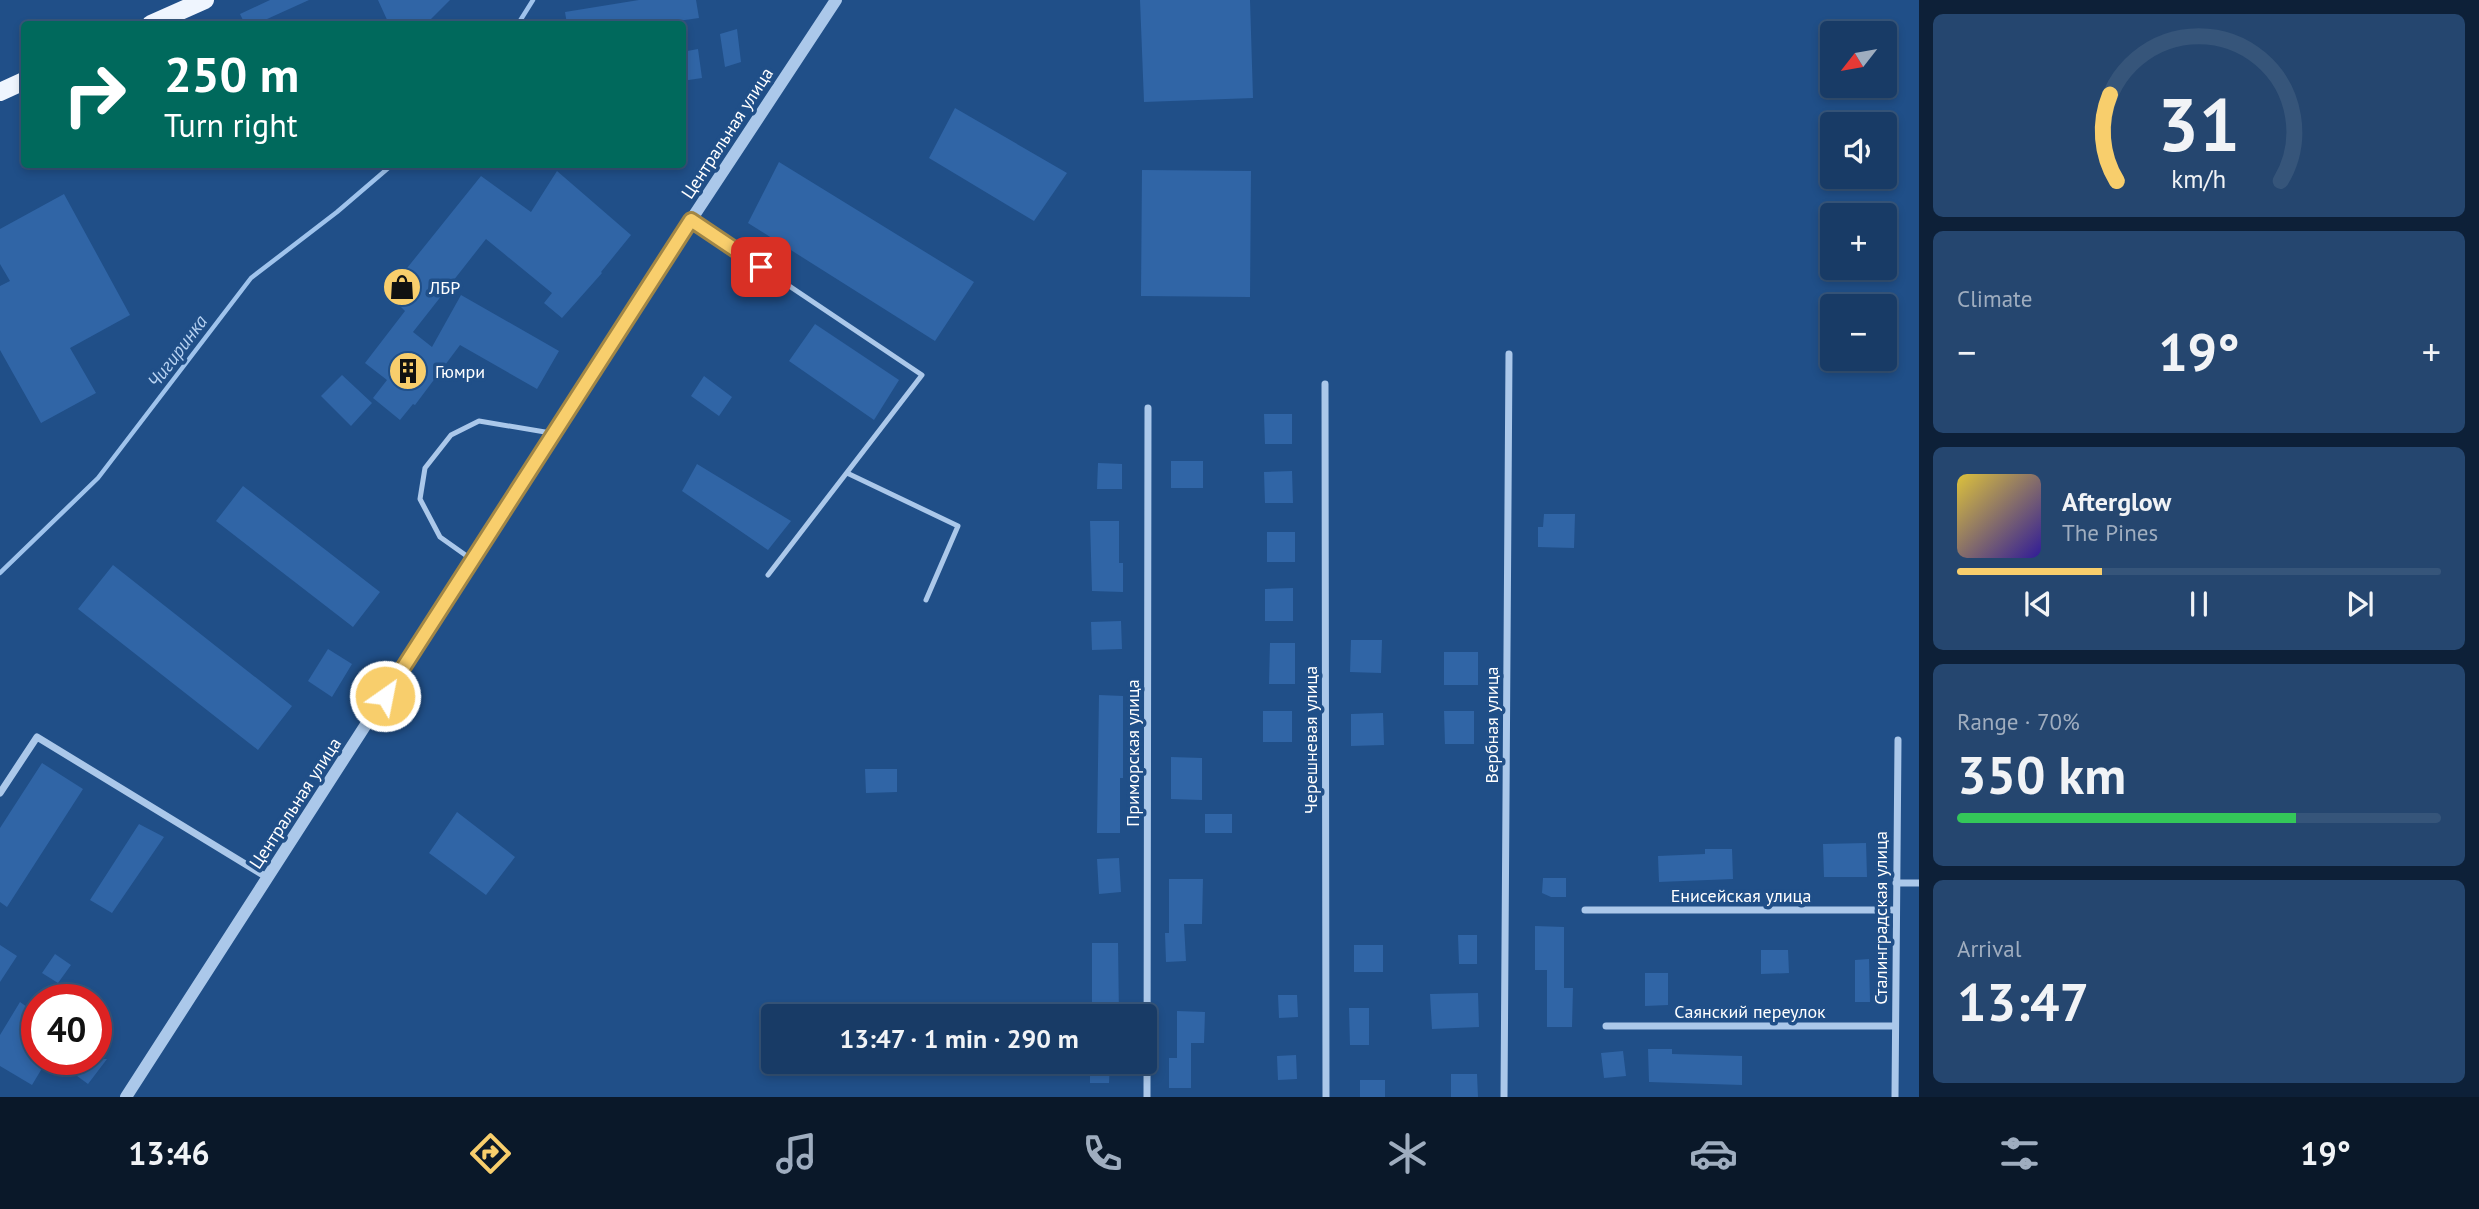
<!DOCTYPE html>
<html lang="en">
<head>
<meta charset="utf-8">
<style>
  body { margin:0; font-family:"PT Sans",sans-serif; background:#25466f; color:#f1f3f6; height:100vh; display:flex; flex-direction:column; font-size:26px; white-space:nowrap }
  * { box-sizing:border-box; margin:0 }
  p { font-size:23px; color:#9fadbf }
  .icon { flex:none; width:38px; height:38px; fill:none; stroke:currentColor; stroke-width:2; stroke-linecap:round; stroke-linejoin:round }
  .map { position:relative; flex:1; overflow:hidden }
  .sheet { display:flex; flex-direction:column; gap:14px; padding:14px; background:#0d2038; width:560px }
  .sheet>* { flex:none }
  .banner { position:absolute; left:21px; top:21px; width:665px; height:147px; border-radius:7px; box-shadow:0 4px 10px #0003,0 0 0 2px #36557a; background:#00695c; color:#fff; overflow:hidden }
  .needle { width:46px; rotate:239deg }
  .controls { position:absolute; left:1820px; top:21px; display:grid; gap:14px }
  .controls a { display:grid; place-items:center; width:77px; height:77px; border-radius:7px; background:#183b66; box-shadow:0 4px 10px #0003,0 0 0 2px #36557a; font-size:35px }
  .speed { position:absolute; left:21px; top:984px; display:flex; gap:14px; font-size:35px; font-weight:700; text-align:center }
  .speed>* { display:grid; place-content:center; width:91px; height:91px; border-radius:50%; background:#183b66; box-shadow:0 4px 10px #0003,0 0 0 2px #36557a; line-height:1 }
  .speed .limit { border:10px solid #d22; background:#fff; color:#111 }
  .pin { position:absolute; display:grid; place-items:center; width:60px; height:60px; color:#fff; margin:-30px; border-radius:14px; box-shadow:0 4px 10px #0006 }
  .me { position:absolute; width:77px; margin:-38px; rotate:33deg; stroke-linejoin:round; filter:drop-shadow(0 0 5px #0008) }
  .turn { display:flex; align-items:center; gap:24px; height:147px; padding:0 28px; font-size:32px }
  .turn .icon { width:91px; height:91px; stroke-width:2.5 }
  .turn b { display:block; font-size:49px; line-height:60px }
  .big { font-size:52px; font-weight:700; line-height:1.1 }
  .sheet .tile { flex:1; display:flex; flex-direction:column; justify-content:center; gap:10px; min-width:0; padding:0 24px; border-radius:10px; background:#25466f }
  .sheet .dial { align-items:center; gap:0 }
  .dial svg { height:182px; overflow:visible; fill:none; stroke:#36557a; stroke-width:7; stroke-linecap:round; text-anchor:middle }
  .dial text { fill:#f1f3f6; stroke:none }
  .song { display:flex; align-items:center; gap:21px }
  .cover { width:84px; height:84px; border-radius:10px; background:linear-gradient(135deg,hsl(50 70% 55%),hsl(250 70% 35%)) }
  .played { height:7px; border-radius:4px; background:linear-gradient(90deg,#f8ce6c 30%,#36557a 30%) }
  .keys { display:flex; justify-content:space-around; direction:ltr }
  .heat { display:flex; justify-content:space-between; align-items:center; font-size:38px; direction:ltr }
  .charge { height:10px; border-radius:5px; background:linear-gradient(90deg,#34c759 70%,#36557a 0) }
  .trip { position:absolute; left:761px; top:1004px; width:396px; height:70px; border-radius:7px; background:#183b66; box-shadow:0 4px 10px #0003,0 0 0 2px #36557a; font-weight:700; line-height:70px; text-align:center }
  .tabs { display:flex; height:112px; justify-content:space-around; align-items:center; background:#0a1829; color:#9fadbf }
  .tabs .icon { width:49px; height:49px }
  .tabs .on { color:#f8ce6c }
  .tabs b { font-size:32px; color:#f1f3f6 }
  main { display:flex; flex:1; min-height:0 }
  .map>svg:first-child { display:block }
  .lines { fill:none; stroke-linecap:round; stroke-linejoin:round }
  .stream { stroke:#9fc3ec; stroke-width:4.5 }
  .building { fill:#3065a6 }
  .service { stroke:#abc8ea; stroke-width:5 }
  .minor { stroke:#abc8ea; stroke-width:7 }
  .tertiary { stroke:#abc8ea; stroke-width:12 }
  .primary { stroke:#eff5fe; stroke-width:18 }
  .route-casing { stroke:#a18646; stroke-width:18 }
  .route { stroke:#f8ce6c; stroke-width:12 }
  .labels { text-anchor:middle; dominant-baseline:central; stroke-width:7; stroke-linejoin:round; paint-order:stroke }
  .street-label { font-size:18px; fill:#fff; stroke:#204f88 }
  .poi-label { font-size:18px; fill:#fff; stroke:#204f88; text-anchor:start }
  .water-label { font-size:19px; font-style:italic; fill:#b7d2f2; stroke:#204f88 }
</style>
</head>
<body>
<main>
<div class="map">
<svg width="1919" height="1097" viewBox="0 0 1919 1097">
  <rect width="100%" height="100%" fill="#204f88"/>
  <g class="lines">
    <!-- stream -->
    <path class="stream" d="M 518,24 L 533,0
      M 0,573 L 98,478 L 251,278 L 337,212 L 393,164"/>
  </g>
  <!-- building -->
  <path class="building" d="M 270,0 L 309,0 L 256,24 L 245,24 L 240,14 Z
    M 378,0 L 450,0 L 426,24 L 389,24 Z
    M 639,0 L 696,0 L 699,18 L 657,24 L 567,24 L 565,12 Z
    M 1140,0 L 1250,0 L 1253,98 L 1144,102 Z
    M 737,29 L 741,62 L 725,67 L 720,34 Z
    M 698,49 L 702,78 L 682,81 L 682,52 Z
    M 955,108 L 1067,173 L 1034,221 L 929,158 Z
    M 779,162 L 974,282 L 935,341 L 748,223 Z
    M 1142,170 L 1251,171 L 1250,297 L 1141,296 Z
    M 557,171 L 631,235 L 601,272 L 602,273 L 562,318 L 544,303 L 552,293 L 486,239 L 413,332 L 432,347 L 461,295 L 559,351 L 537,389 L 460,345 L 415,405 L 413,404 L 400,420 L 373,398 L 387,380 L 365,363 L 405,311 L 387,293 L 481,176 L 531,212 Z
    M 64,194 L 130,315 L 70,348 L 96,393 L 41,423 L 0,350 L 0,286 L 10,281 L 0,264 L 0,229 Z
    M 815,324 L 899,380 L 874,420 L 789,361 Z
    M 342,375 L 372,403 L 351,426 L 321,396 Z
    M 704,376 L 732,397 L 719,416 L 691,396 Z
    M 1264,414 L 1292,414 L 1292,444 L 1265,444 Z
    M 1171,461 L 1203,461 L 1203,488 L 1171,488 Z
    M 1098,463 L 1122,464 L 1122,489 L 1097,489 Z
    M 697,464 L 791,521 L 768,550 L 682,491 Z
    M 1292,471 L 1293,503 L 1265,503 L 1264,472 Z
    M 243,486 L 380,592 L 353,627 L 216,521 Z
    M 1544,514 L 1575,514 L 1574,548 L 1538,547 L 1538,527 L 1543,527 Z
    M 1090,521 L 1119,521 L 1119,563 L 1123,563 L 1123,592 L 1092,591 Z
    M 1267,532 L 1295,532 L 1295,562 L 1267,562 Z
    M 113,565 L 292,706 L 258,750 L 78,609 Z
    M 1293,588 L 1293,621 L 1265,621 L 1265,589 Z
    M 1121,621 L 1122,649 L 1092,650 L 1091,622 Z
    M 1351,640 L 1382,640 L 1381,673 L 1350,672 Z
    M 1270,643 L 1295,643 L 1295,684 L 1269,684 Z
    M 328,649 L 352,664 L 332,697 L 308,681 Z
    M 1444,652 L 1478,652 L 1478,685 L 1444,685 Z
    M 1099,695 L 1123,696 L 1123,778 L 1120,778 L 1120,833 L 1097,833 Z
    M 1263,711 L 1292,711 L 1292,742 L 1263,742 Z
    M 1444,711 L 1474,711 L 1474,744 L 1445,744 Z
    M 1383,713 L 1384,745 L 1351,746 L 1351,714 Z
    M 1171,757 L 1202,758 L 1202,800 L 1171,799 Z
    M 42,763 L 83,789 L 7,907 L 0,902 L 0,828 Z
    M 865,769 L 897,769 L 897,792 L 866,793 Z
    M 457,812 L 515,857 L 486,895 L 429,853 Z
    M 1205,814 L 1232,814 L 1232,833 L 1205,833 Z
    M 139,824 L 164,837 L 112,913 L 90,900 Z
    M 1866,843 L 1867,877 L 1824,877 L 1823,844 Z
    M 1705,849 L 1732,849 L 1733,879 L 1659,882 L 1658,856 L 1705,854 Z
    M 1119,858 L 1121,892 L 1099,894 L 1097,859 Z
    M 1543,878 L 1566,878 L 1566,897 L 1551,897 L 1542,893 Z
    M 1169,879 L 1203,879 L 1202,924 L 1184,924 L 1186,961 L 1166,962 L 1165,933 L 1169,933 Z
    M 1535,926 L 1564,927 L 1564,988 L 1573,988 L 1572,1027 L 1547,1027 L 1547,970 L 1535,970 Z
    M 1458,935 L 1477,935 L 1477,964 L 1459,964 Z
    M 1092,943 L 1118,943 L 1119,1017 L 1092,1017 Z
    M 0,945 L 17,956 L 0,982 Z
    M 1354,945 L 1383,945 L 1383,972 L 1354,972 Z
    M 1761,950 L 1788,950 L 1789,973 L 1761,974 Z
    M 55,954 L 71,965 L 58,983 L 42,973 Z
    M 1869,959 L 1870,1002 L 1855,1002 L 1855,960 Z
    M 1645,973 L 1668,973 L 1668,1005 L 1645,1006 Z
    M 1478,993 L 1479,1027 L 1432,1029 L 1430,994 Z
    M 1278,995 L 1297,995 L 1298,1017 L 1279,1018 Z
    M 20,1002 L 37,1014 L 37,1059 L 47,1060 L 32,1085 L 0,1066 L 0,1035 Z
    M 1349,1008 L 1369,1008 L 1369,1045 L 1350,1045 Z
    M 1177,1011 L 1205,1012 L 1204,1043 L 1191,1043 L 1191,1088 L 1169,1088 L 1169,1058 L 1177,1058 Z
    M 1648,1049 L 1672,1049 L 1672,1054 L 1742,1056 L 1742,1085 L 1649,1082 Z
    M 1623,1051 L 1626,1076 L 1604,1078 L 1601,1053 Z
    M 1296,1055 L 1297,1079 L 1278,1080 L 1277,1056 Z
    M 76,1059 L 107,1059 L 88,1084 L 69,1070 Z
    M 1090,1062 L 1110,1062 L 1109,1083 L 1090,1083 Z
    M 1451,1074 L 1477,1074 L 1478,1097 L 1451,1097 Z
    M 1360,1080 L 1385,1080 L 1385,1097 L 1360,1097 Z"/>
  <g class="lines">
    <!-- service -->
    <path class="service" d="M 691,220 L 922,375 L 768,575
      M 847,473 L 958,526 L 926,600
      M 471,559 L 440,537 L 420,499 L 425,468 L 451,435 L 479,421 L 551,433"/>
    <!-- minor -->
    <path class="minor" d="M 1325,384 L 1326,1097
      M 0,793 L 37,737 L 268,878
      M 1896,883 L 1919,883
      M 1585,910 L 1896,910
      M 1606,1026 L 1895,1026
      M 1147,1097 L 1148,408
      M 1504,1097 L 1509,354
      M 1895,1097 L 1898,740"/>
    <!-- tertiary -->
    <path class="tertiary" d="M 126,1097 L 691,220 L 836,0"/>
    <!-- primary -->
    <path class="primary" d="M 151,24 L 205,0
      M 0,92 L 24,81"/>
  </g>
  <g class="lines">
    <defs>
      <path id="route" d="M 385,696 L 691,220 L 761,267"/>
    </defs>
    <!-- route casing -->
    <use href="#route" class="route-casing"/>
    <!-- route -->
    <use href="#route" class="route"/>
  </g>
  <!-- icons -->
  <defs>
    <symbol id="shop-disc" viewBox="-11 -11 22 22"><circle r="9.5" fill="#f8ce6c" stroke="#204f88"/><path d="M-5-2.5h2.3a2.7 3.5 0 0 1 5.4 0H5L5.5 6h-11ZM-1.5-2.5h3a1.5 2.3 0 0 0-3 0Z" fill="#111"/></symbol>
    <symbol id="building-disc" viewBox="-11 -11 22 22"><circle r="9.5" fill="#f8ce6c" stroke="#204f88"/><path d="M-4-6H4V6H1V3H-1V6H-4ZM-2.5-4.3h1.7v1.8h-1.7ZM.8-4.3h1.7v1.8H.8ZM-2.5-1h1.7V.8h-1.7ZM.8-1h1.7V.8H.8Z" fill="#111"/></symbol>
  </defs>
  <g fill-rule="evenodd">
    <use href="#shop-disc" x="380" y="265" width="44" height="44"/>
    <use href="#building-disc" x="386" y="349" width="44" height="44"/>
  </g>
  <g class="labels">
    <!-- street labels -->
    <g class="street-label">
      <text transform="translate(727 133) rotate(-57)">Центральная улица</text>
      <text transform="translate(1491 725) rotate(-90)">Вербная улица</text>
      <text transform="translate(1310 740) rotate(-90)">Черешневая улица</text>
      <text transform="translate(1132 753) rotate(-90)">Приморская улица</text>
      <text transform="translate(295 803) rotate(-57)">Центральная улица</text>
      <text x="1741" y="895">Енисейская улица</text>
      <text transform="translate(1880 918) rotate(-90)">Сталинградская улица</text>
      <text x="1750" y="1011">Саянский переулок</text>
    </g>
    <!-- poi labels -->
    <g class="poi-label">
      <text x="429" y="287">ЛБР</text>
      <text x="435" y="371">Гюмри</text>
    </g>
    <!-- water labels -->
    <g class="water-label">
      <text transform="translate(177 351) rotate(-53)">Чигиринка</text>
    </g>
  </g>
</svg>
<div class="controls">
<a><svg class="needle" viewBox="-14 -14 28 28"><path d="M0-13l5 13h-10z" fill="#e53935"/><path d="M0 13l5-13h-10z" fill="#9fadbf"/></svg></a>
<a><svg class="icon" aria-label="sound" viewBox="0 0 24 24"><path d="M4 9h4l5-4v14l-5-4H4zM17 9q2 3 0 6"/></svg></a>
<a>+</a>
<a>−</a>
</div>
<div class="speed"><div class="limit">40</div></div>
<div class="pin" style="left:761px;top:267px;background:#d93025"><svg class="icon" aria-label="arrive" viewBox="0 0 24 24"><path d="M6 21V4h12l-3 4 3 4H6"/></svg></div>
<svg class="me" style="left:385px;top:696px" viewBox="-20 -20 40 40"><circle r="17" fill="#f8ce6c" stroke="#fff" stroke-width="3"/><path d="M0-11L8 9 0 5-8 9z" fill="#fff"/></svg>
<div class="trip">13:47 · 1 min · 290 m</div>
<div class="banner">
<div class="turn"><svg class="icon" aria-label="right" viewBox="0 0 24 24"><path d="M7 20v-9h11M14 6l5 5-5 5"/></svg><div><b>250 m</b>Turn right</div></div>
</div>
</div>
<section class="sheet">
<div class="tile dial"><svg viewBox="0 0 100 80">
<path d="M14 69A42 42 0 1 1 86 69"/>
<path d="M14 69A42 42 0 0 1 11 31" stroke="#f8ce6c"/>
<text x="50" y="56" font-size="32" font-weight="700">31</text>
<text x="50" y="72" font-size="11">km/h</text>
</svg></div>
<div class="tile"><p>Climate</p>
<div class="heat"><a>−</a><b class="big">19°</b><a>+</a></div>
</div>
<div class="tile">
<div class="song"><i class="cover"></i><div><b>Afterglow</b><p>The Pines</p></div></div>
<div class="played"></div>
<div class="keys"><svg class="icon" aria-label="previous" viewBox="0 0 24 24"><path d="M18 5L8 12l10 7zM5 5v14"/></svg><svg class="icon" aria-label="pause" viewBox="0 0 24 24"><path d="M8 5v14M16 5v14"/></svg><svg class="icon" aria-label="next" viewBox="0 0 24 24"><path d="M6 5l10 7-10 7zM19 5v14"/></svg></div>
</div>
<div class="tile"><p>Range · 70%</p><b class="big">350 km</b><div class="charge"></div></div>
<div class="tile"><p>Arrival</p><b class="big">13:47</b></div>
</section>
</main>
<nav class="tabs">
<b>13:46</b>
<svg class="icon on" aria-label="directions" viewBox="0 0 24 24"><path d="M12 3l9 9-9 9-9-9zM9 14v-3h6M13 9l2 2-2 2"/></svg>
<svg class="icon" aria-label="music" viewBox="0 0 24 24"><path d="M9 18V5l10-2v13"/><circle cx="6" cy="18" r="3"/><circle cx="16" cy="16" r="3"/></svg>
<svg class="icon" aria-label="phone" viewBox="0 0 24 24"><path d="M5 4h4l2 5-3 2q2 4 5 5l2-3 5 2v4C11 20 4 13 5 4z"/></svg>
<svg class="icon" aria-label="climate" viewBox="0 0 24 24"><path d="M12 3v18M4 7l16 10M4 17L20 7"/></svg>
<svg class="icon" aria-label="car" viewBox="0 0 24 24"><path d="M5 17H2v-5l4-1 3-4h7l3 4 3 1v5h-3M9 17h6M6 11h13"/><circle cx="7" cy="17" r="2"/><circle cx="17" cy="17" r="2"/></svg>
<svg class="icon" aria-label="filters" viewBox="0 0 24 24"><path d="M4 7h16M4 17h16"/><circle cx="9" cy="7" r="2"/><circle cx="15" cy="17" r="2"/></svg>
<b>19°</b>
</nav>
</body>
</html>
